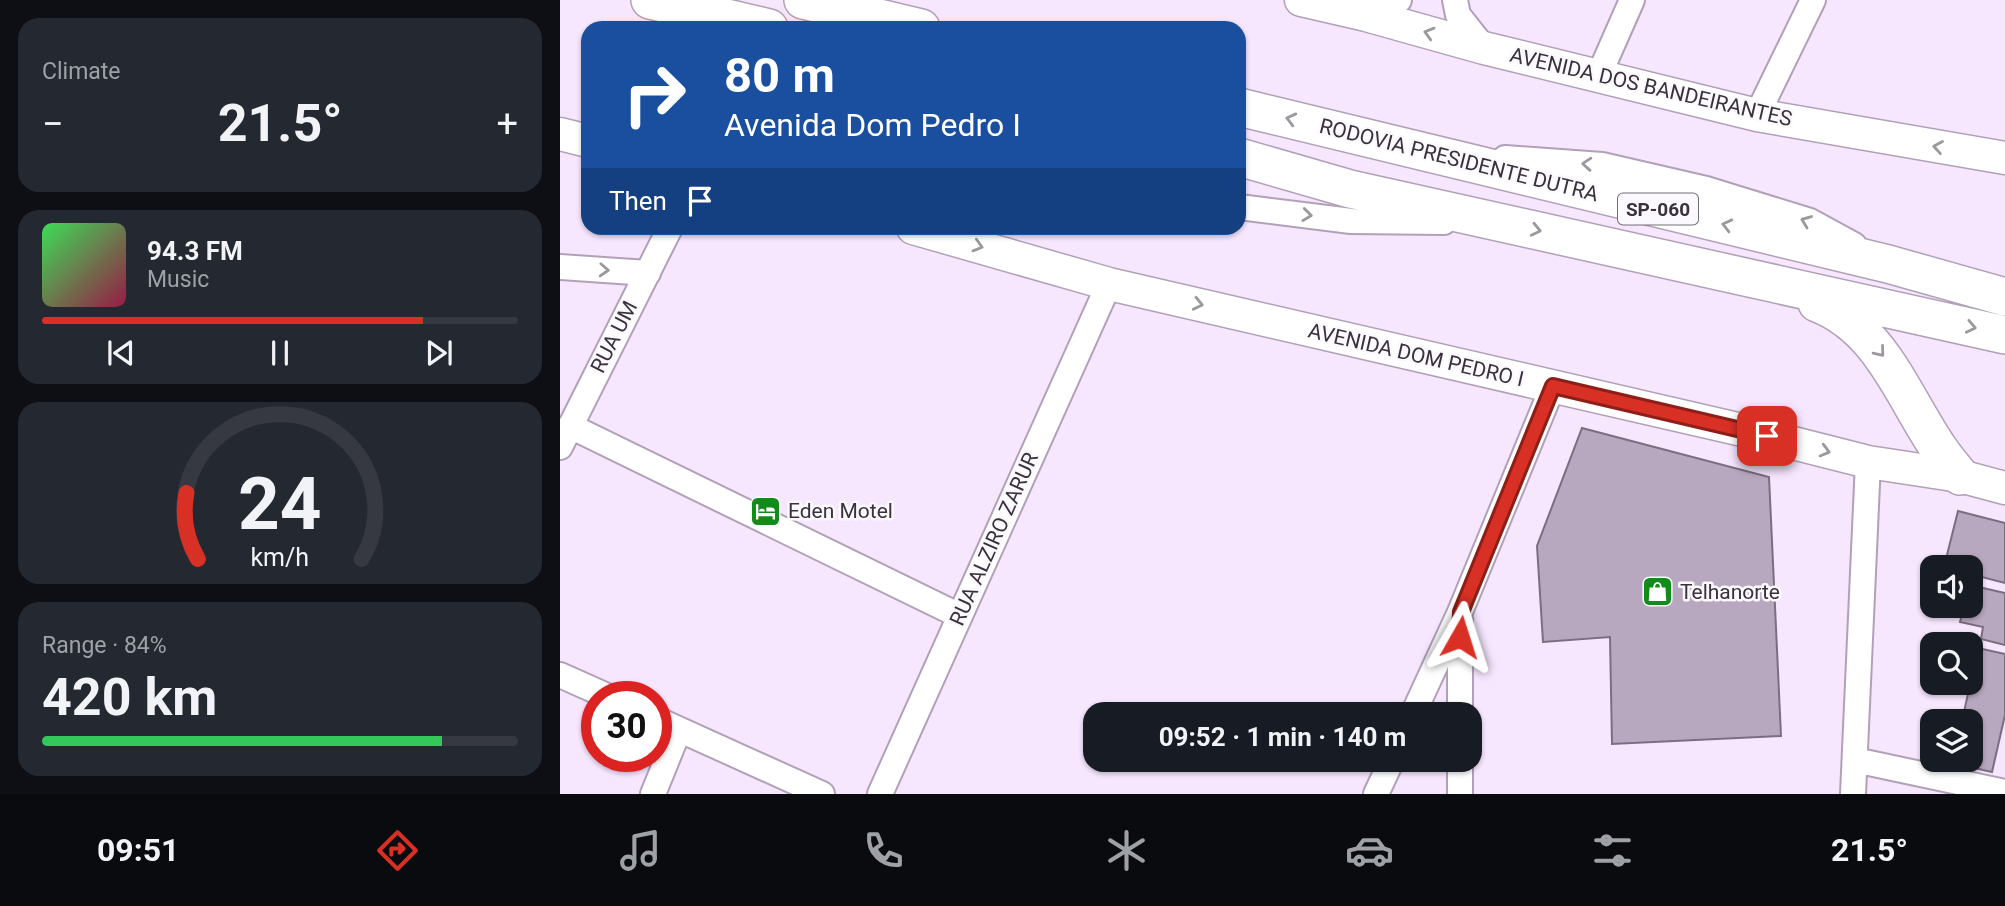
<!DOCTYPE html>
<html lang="en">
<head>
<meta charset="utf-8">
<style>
  body { margin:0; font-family:Roboto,sans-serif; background:#242831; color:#f1f3f6; height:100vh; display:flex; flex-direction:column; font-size:26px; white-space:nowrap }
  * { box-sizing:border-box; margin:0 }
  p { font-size:23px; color:#9ea1a6 }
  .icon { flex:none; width:38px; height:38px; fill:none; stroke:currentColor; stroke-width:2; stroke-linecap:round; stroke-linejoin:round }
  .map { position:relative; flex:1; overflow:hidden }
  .panel { display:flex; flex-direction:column; gap:18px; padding:18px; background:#0d0f14; width:560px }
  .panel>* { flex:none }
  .banner { position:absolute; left:21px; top:21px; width:665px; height:214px; border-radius:21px; box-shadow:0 2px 5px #0004; background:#1a4fa0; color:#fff; overflow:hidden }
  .fabs { position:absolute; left:1360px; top:555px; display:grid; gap:14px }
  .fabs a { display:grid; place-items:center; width:63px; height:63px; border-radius:14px; background:#171b24; box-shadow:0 2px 5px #0004; font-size:35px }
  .speed { position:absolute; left:21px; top:681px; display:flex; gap:14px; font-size:35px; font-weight:700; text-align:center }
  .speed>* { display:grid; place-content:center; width:91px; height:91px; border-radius:50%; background:#171b24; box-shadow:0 2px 5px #0004; line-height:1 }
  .speed .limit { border:10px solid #d22; background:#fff; color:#111 }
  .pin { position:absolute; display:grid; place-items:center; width:60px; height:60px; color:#fff; margin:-30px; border-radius:14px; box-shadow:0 4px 10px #0006 }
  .me { position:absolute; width:77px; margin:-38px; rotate:6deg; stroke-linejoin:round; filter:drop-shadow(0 0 5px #0008) }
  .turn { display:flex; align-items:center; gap:24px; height:147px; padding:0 28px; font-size:32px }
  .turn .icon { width:91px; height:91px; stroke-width:2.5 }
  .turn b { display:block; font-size:49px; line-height:60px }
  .then { display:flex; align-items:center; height:66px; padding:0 28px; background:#0003; gap:14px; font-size:26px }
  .big { font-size:52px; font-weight:700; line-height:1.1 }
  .panel .tile { flex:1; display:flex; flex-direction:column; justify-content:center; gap:10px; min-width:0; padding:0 24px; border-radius:21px; background:#242831 }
  .panel .dial { align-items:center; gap:0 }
  .dial svg { height:182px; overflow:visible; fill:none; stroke:#363941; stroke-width:7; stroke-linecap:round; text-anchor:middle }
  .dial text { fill:#f1f3f6; stroke:none }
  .song { display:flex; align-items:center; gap:21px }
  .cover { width:84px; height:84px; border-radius:10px; background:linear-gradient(135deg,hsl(130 70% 55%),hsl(340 70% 35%)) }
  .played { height:7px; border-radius:4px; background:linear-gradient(90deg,#d93025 80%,#363941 80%) }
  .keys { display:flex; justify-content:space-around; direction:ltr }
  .heat { display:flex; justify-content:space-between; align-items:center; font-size:38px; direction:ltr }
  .charge { height:10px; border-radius:5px; background:linear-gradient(90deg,#34c759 84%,#363941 0) }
  .trip { position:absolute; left:523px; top:702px; width:399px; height:70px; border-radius:21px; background:#171b24; box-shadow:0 2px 5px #0004; font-weight:700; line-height:70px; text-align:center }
  .tab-bar { display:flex; height:112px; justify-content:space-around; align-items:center; background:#090b0e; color:#9ea1a6 }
  .tab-bar .icon { width:49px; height:49px }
  .tab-bar .current { color:#d93025 }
  .tab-bar b { font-size:32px; color:#f1f3f6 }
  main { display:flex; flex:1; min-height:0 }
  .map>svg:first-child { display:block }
  .building { fill:#b8a8bf; stroke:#7b6d82; stroke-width:2 }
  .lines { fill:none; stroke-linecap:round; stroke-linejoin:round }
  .minor-casing { stroke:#b1a1b8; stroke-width:28 }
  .major-casing { stroke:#b1a1b8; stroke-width:35 }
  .highway-casing { stroke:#b1a1b8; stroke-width:40 }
  .minor { stroke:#fff; stroke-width:24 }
  .major { stroke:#fff; stroke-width:32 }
  .highway { stroke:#fff; stroke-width:37 }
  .oneway { stroke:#9c989e }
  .route-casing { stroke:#8d1f18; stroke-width:18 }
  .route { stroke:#d93025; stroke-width:12 }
  .labels { text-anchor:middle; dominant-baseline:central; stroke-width:5; stroke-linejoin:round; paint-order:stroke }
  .shield { fill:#fcf9fe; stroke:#746e76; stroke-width:2 }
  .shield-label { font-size:19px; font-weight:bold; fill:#39323c }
  .street-label { font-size:21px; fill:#39323c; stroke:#fcf9fe }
  .poi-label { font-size:21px; fill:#39323c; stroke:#fcf9fe; text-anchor:start }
</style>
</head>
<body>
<main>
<section class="panel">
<div class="tile"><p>Climate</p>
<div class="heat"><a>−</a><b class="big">21.5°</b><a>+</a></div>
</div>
<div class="tile">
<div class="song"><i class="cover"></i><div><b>94.3 FM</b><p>Music</p></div></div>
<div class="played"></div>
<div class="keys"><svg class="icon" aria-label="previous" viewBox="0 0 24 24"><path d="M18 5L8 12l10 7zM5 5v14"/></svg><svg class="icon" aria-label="pause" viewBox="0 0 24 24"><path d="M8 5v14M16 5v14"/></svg><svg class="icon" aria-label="next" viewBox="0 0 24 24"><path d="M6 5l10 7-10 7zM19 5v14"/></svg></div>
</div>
<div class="tile dial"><svg viewBox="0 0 100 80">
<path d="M14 69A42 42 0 1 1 86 69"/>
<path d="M14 69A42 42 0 0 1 9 40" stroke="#d93025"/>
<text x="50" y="56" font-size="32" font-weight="700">24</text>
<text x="50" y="72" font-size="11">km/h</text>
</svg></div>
<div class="tile"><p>Range · 84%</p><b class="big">420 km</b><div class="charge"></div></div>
</section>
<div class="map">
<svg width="1445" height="794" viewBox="0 0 1445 794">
  <rect width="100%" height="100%" fill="#f6e6fe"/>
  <!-- building -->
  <path class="building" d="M 1022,428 L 1209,477 L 1221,736 L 1052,744 L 1050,637 L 983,642 L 977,546 Z
    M 1398,511 L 1445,523 L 1445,583 L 1410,574 L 1410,567 L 1384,567 Z
    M 1410,585 L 1445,593 L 1445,645 L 1421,639 L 1423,627 L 1400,622 L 1404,606 L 1410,606 Z
    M 1418,648 L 1445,654 L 1445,715 L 1432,772 L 1392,763 L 1393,760 L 1410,760 L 1410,721 L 1402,721 Z"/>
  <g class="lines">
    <defs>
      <path id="minor" d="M 895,0 L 898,15 L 924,48
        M 806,15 L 839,0
        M 1039,75 L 1072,0
        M 1197,115 L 1253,0
        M 945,158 L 1042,165 L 1146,189 L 1250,221 L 1294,245
        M 679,207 L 791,221 L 884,222
        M 0,267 L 88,273
        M 10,426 L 400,616
        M 0,447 L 110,228
        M 0,675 L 47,696
        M 853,714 L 900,612 L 993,386
        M 900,714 L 900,620
        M 96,719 L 262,794
        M 1295,760 L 1445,792
        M 93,794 L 119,730
        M 320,794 L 549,284
        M 816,794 L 832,760
        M 900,794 L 900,760
        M 1293,794 L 1308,462"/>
      <path id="major" d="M 741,0 L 806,15 L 924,48 L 1197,115 L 1445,158
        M 0,134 L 28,141
        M 353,228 L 549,284 L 1182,430 L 1308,462 L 1400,476 L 1445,488"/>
      <path id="highway" d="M 90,0 L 209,28
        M 243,0 L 361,28
        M 679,107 L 1328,264 L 1445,297
        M 679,157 L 790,189 L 1445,335
        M 1257,303 C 1320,327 1342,394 1377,446 C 1384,457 1392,466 1400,476"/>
    </defs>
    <!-- minor casing -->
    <use href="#minor" class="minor-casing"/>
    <!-- major casing -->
    <use href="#major" class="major-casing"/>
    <!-- highway casing -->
    <use href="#highway" class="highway-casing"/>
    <!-- minor -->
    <use href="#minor" class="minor"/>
    <!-- major -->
    <use href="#major" class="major"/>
    <!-- highway -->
    <use href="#highway" class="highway"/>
  </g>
  <!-- one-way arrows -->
  <defs><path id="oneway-chevron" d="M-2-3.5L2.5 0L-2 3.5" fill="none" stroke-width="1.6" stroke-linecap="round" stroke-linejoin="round" transform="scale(1.75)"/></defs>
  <g class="oneway">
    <use href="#oneway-chevron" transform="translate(869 33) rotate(-164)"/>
    <use href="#oneway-chevron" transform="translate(731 119) rotate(-166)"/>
    <use href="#oneway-chevron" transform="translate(1378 147) rotate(-170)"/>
    <use href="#oneway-chevron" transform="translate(1027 164) rotate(-176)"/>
    <use href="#oneway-chevron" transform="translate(747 215) rotate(7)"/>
    <use href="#oneway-chevron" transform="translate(1246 221) rotate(-159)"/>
    <use href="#oneway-chevron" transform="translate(1167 225) rotate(-166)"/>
    <use href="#oneway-chevron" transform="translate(976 230) rotate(13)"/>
    <use href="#oneway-chevron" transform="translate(418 246) rotate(16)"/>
    <use href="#oneway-chevron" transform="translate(44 270) rotate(3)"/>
    <use href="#oneway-chevron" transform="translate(638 304) rotate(13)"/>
    <use href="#oneway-chevron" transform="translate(1411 327) rotate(12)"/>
    <use href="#oneway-chevron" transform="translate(1320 352) rotate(51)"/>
    <use href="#oneway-chevron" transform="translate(1265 451) rotate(15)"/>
  </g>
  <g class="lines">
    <defs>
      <path id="route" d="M 900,637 L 901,612 L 993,386 L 1207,436"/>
    </defs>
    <!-- route casing -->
    <use href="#route" class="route-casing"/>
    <!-- route -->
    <use href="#route" class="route"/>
  </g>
  <!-- icons -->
  <defs>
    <symbol id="hotel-square" viewBox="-11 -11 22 22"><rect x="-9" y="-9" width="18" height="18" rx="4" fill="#108c18" stroke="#fcf9fe"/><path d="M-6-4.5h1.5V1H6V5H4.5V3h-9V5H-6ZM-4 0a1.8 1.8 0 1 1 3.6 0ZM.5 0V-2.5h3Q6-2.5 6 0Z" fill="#fff"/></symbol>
    <symbol id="shop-square" viewBox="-11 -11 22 22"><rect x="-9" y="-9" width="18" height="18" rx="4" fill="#108c18" stroke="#fcf9fe"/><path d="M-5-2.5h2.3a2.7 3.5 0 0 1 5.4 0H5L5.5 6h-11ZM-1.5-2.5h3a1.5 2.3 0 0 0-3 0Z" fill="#fff"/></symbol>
  </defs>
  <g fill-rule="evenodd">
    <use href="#hotel-square" x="188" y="494" width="35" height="35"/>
    <use href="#shop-square" x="1080" y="574" width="35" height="35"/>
  </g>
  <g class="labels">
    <!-- shield labels -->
    <rect class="shield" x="1058" y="193.5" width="80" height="31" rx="5"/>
    <g class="shield-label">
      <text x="1098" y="209">SP-060</text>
    </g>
    <!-- street labels -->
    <g class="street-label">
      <text transform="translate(1091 87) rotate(13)">AVENIDA DOS BANDEIRANTES</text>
      <text transform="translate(899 160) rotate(14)">RODOVIA PRESIDENTE DUTRA</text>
      <text transform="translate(54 337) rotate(-63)">RUA UM</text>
      <text transform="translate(856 355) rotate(13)">AVENIDA DOM PEDRO I</text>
      <text transform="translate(434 539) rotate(-66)">RUA ALZIRO ZARUR</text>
    </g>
    <!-- poi labels -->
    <g class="poi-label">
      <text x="228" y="511">Eden Motel</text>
      <text x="1120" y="592">Telhanorte</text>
    </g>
  </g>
</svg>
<div class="fabs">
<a><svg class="icon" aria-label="sound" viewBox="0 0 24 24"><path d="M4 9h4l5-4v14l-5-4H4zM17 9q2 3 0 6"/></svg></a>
<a><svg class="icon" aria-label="search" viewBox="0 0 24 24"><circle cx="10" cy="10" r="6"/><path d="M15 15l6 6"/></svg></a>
<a><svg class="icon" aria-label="layers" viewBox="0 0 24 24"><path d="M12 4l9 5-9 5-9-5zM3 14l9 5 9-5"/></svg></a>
</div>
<div class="speed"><div class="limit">30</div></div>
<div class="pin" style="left:1207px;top:436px;background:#d93025"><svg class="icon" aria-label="arrive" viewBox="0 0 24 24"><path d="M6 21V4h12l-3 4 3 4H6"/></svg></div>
<svg class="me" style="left:900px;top:637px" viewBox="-20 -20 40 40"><path d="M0-17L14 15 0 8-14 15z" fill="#d93025" stroke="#fff" stroke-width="4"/></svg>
<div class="trip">09:52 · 1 min · 140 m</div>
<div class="banner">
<div class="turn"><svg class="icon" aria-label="right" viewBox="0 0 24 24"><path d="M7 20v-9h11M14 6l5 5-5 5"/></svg><div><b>80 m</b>Avenida Dom Pedro I</div></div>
<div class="then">Then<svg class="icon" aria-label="arrive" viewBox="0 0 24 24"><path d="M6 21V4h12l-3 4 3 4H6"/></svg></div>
</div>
</div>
</main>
<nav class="tab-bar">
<b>09:51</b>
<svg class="icon current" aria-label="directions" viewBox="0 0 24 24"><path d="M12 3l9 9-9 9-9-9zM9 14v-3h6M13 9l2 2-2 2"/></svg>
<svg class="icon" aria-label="music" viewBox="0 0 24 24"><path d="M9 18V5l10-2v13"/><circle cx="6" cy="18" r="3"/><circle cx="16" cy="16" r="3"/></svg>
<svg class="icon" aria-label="phone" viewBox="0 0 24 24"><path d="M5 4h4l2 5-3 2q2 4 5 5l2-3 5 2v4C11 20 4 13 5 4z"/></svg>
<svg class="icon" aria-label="climate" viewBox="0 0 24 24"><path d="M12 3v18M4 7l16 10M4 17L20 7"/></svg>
<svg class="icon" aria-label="car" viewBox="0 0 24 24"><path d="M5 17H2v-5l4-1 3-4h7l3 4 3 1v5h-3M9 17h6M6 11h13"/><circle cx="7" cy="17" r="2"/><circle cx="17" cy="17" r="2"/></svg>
<svg class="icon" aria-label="filters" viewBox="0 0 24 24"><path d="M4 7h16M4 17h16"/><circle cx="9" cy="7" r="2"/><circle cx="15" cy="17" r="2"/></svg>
<b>21.5°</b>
</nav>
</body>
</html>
